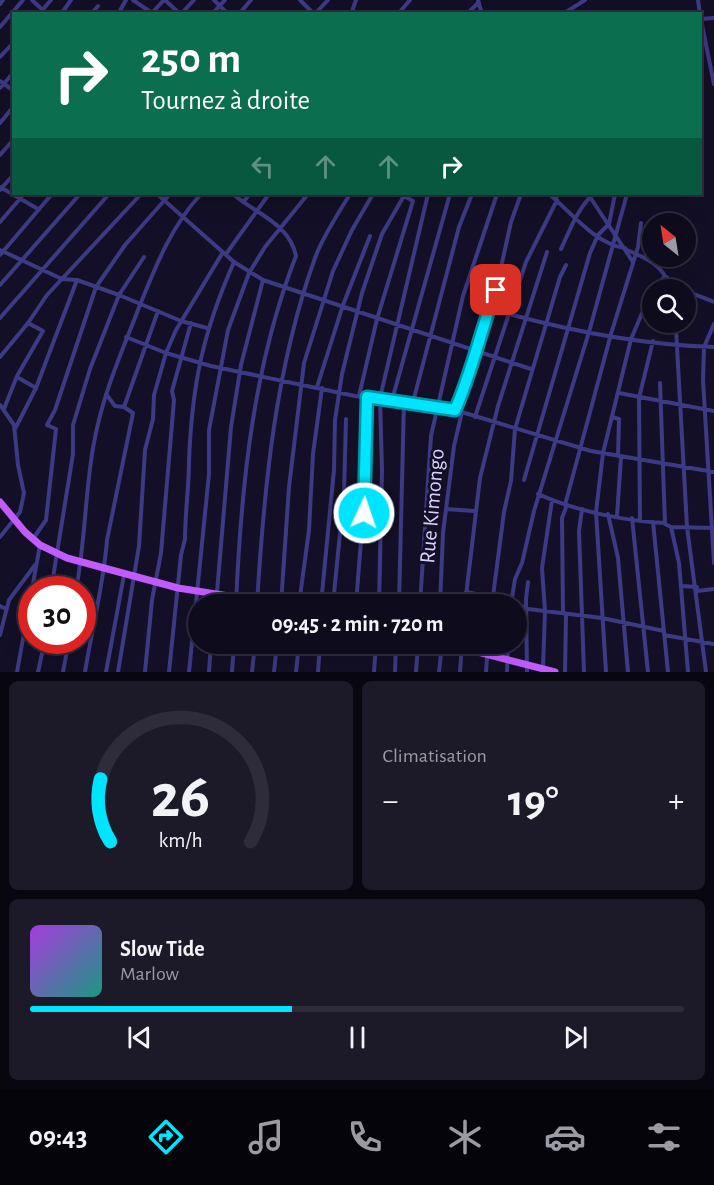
<!DOCTYPE html>
<html lang="fr">
<head>
<meta charset="utf-8">
<style>
  body { margin:0; font-family:"Alegreya Sans",sans-serif; background:#1c1929; color:#f1f3f6; height:100vh; display:flex; flex-direction:column; font-size:22px; white-space:nowrap }
  * { box-sizing:border-box; margin:0 }
  p { font-size:20px; color:#9b9ba3 }
  .icon { flex:none; width:33px; height:33px; fill:none; stroke:currentColor; stroke-width:2; stroke-linecap:round; stroke-linejoin:round }
  .map { position:relative; height:672px; overflow:hidden }
  .side { display:flex; flex-direction:column; gap:9px; padding:9px; background:#08060f; flex:1 }
  .side>* { flex:none }
  .guide { position:absolute; left:12px; top:12px; width:690px; height:183px; border-radius:0px; box-shadow:0 6px 24px #0002,0 0 0 2px #2e2b3b; background:#0b6e4f; color:#fff; overflow:hidden }
  .needle { width:39px; rotate:330deg }
  .controls { position:absolute; left:642px; top:213px; display:grid; gap:12px }
  .controls a { display:grid; place-items:center; width:54px; height:54px; border-radius:50%; background:#0e0b1c; box-shadow:0 6px 24px #0002,0 0 0 2px #2e2b3b; font-size:30px }
  .speed { position:absolute; left:18px; top:576px; display:flex; gap:12px; font-size:30px; font-weight:700; text-align:center }
  .speed>* { display:grid; place-content:center; width:78px; height:78px; border-radius:50%; background:#0e0b1c; box-shadow:0 6px 24px #0002,0 0 0 2px #2e2b3b; line-height:1 }
  .speed .limit { border:9px solid #d22; background:#fff; color:#111 }
  .pin { position:absolute; display:grid; place-items:center; width:51px; height:51px; color:#fff; margin:-26px; border-radius:12px; box-shadow:0 3px 9px #0006 }
  .me { position:absolute; width:66px; margin:-33px; rotate:3deg; stroke-linejoin:round; filter:drop-shadow(0 0 4px #0008) }
  .turn { display:flex; align-items:center; gap:21px; height:126px; padding:0 30px; font-size:27px }
  .turn .icon { width:78px; height:78px; stroke-width:2.5 }
  .turn b { display:block; font-size:42px; line-height:51px }
  .lanes { display:flex; align-items:center; height:57px; padding:0 30px; background:#0003; justify-content:center; gap:30px; direction:ltr }
  .lanes .off { opacity:.35 }
  .big { font-size:45px; font-weight:600; line-height:1.1 }
  .side .card { flex:1; display:flex; flex-direction:column; justify-content:center; gap:9px; min-width:0; padding:0 21px; border-radius:9px; background:#1c1929 }
  .side .dial { align-items:center; gap:0 }
  .dial svg { height:156px; overflow:visible; fill:none; stroke:#2e2b3b; stroke-width:7; stroke-linecap:round; text-anchor:middle }
  .dial text { fill:#f1f3f6; stroke:none }
  .song { display:flex; align-items:center; gap:18px }
  .cover { width:72px; height:72px; border-radius:9px; background:linear-gradient(135deg,hsl(280 70% 55%),hsl(170 70% 35%)) }
  .played { height:6px; border-radius:3px; background:linear-gradient(90deg,#00e5ff 40%,#2e2b3b 40%) }
  .keys { display:flex; justify-content:space-around; direction:ltr }
  .heat { display:flex; justify-content:space-between; align-items:center; font-size:33px; direction:ltr }
  .side .tiles { flex:1; display:grid; gap:9px; grid-template-columns:1fr 1fr }
  .card:last-child { grid-column:span 2 }
  .trip { position:absolute; left:188px; top:594px; width:339px; height:60px; border-radius:30px; background:#0e0b1c; box-shadow:0 6px 24px #0002,0 0 0 2px #2e2b3b; font-weight:600; line-height:60px; text-align:center }
  .dock { display:flex; height:96px; justify-content:space-around; align-items:center; background:#06040b; color:#9b9ba3 }
  .dock .icon { width:42px; height:42px }
  .dock .current { color:#00e5ff }
  .dock b { font-size:27px; color:#f1f3f6 }
  .map>svg:first-child { display:block }
  .lines { fill:none; stroke-linecap:round; stroke-linejoin:round }
  .street { stroke:#3d3a85; stroke-width:4 }
  .primary { stroke:#c25bff; stroke-width:7 }
  .route-casing { stroke:#0095a6; stroke-width:15 }
  .route { stroke:#00e5ff; stroke-width:10 }
  .labels { text-anchor:middle; dominant-baseline:central; stroke-width:6; stroke-linejoin:round; paint-order:stroke }
  .street-label { font-size:22px; fill:#d9d4ff; stroke:#130f26 }
</style>
</head>
<body>
<div class="map">
<svg width="714" height="672" viewBox="0 0 714 672">
  <rect width="100%" height="100%" fill="#130f26"/>
  <g class="lines">
    <!-- street -->
    <path class="street" d="M 32,0 L 47,14
      M 133,0 L 152,13
      M 165,0 L 180,14
      M 214,0 L 228,14
      M 300,0 L 314,14
      M 478,0 L 482,14
      M 698,0 L 700,14
      M 0,4 L 3,0
      M 152,13 L 164,0
      M 39,14 L 51,0
      M 61,14 L 71,0
      M 91,14 L 98,6
      M 118,14 L 126,0
      M 181,14 L 194,0
      M 212,14 L 225,0
      M 239,14 L 251,0
      M 315,14 L 328,0
      M 351,14 L 356,0
      M 398,14 L 410,0
      M 467,14 L 478,3
      M 563,14 L 585,0
      M 644,14 L 645,13
      M 700,15 L 714,84
      M 701,19 L 714,18
      M 0,27 L 23,0
      M 0,57 L 14,42
      M 0,81 L 14,91
      M 0,88 L 14,72
      M 0,123 L 14,106
      M 0,155 L 14,139
      M 0,187 L 38,209
      M 0,190 L 14,174
      M 157,194 L 234,262 L 263,280 L 531,369
      M 233,194 C 256,214 289,223 296,256 C 253,366 241,487 236,604
      M 549,194 C 571,212 595,244 625,248
      M 588,194 L 633,262
      M 555,198 L 559,194
      M 243,202 L 250,194
      M 0,222 L 24,194
      M 664,224 L 665,222
      M 561,249 C 571,228 577,210 593,194
      M 0,250 L 62,279 L 77,280 L 119,295 L 181,321 L 207,328
      M 627,250 C 641,256 657,262 665,276 L 653,290
      M 226,254 L 269,194
      M 0,255 L 52,194
      M 655,264 L 657,256
      M 665,276 L 683,290
      M 0,285 L 80,194
      M 686,291 L 714,302
      M 509,314 C 575,332 646,345 714,347
      M 0,318 L 109,194
      M 678,322 L 676,329 L 687,527 L 706,672
      M 714,324 L 704,347 L 703,380 L 714,563
      M 126,337 L 166,353 L 211,366 L 355,396 L 455,410 L 591,451 L 714,472
      M 0,357 L 28,323 L 47,295 L 141,194
      M 17,377 L 36,388
      M 660,383 L 665,524 L 671,527 L 714,528
      M 317,387 L 343,305 L 370,236
      M 619,393 L 714,411
      M 106,394 L 115,406 L 124,407
      M 359,396 L 377,319 L 413,201 L 404,196
      M 392,400 L 450,194
      M 413,402 L 459,227 L 472,194
      M 0,405 L 14,425 L 18,465 L 24,493 L 20,512 L 0,537
      M 4,409 L 17,376 L 43,331 L 28,323
      M 455,410 L 465,387 L 474,350 L 496,290 L 511,222 L 521,194
      M 475,417 L 526,262 L 557,200
      M 612,417 L 619,419 L 618,456
      M 15,429 L 36,388 L 77,280
      M 524,480 L 590,253 L 598,235 L 609,224 L 615,194
      M 538,494 C 576,511 624,521 665,523
      M 565,505 L 611,334 L 638,247 L 641,223
      M 446,509 L 474,511
      M 582,509 L 579,531 L 584,672
      M 608,514 L 618,558 L 628,672
      M 617,516 L 621,457
      M 632,518 L 648,672
      M 640,520 L 639,398 L 653,341
      M 653,522 L 668,672
      M 671,527 L 679,563 L 688,672
      M 33,539 L 46,520 L 56,429 L 47,425 L 55,410 L 96,287 L 125,245 L 170,194
      M 682,586 L 697,587
      M 51,590 L 73,454 L 73,425 L 90,369 L 119,295 L 144,257
      M 76,590 C 85,543 85,495 93,448 C 102,395 121,354 140,305 C 156,265 172,225 201,194
      M 697,591 L 714,589
      M 466,592 L 511,601 L 528,609 L 602,618 L 664,631
      M 216,604 L 231,427 L 241,365 L 263,280
      M 257,604 C 264,488 275,369 315,258 C 323,236 338,214 350,194
      M 281,604 L 289,487 L 304,363 L 333,271 L 352,230 L 373,194
      M 299,604 L 309,530 L 313,454 L 322,388
      M 321,604 L 334,470 L 335,420 L 342,374 L 362,293 L 382,234 L 405,194
      M 333,604 L 344,493 L 346,419
      M 356,604 L 365,490 L 367,397
      M 379,604 L 382,470 L 380,398 L 428,194
      M 399,604 L 404,401
      M 420,604 L 431,436 L 463,296 L 497,194
      M 440,604 L 443,533 L 454,446 L 462,412
      M 465,604 L 480,478 L 498,406 L 547,252
      M 492,604 L 504,512 L 511,481 L 515,429 L 560,277 L 566,265
      M 511,604 L 515,579 L 522,563 L 534,511 L 589,332 L 627,194
      M 0,606 L 6,609
      M 563,613 L 562,518 L 567,505
      M 0,635 L 9,600 L 35,565
      M 664,635 L 714,644
      M 543,668 L 545,611 L 542,568 L 552,500
      M 17,672 L 40,545
      M 38,672 L 45,640
      M 63,672 L 69,640
      M 85,672 C 92,629 104,582 107,540 L 133,413 L 124,407 L 158,311
      M 106,672 L 124,575
      M 118,672 L 139,546 L 145,450 L 153,419 L 154,395 L 166,353 L 176,330 L 223,252
      M 145,672 L 152,600 L 161,553 L 174,400 L 172,391 L 191,323
      M 169,672 L 181,555 L 185,539 C 185,513 189,487 189,461 C 192,384 203,332 234,262
      M 189,672 L 209,474 L 209,430 L 228,330 L 249,273 L 265,247 L 308,194
      M 209,672 L 211,644
      M 232,672 L 234,644
      M 252,672 L 255,644
      M 274,672 L 277,644
      M 296,672 L 299,644
      M 318,672 L 320,644
      M 374,672 L 376,644
      M 395,672 L 396,644
      M 416,672 L 418,644
      M 439,672 L 442,644
      M 460,672 L 462,644
      M 486,672 L 488,644
      M 507,672 L 508,644
      M 527,672 L 526,599 L 528,582
      M 565,672 L 566,615
      M 606,672 L 596,512 L 603,453 L 631,339 L 652,290"/>
    <!-- primary -->
    <path class="primary" d="M 0,502 L 25,532 L 40,545 L 67,558 L 178,588 L 280,604
      M 447,644 L 555,672"/>
  </g>
  <g class="lines">
    <defs>
      <path id="route" d="M 364,513 L 367,397 L 455,410 C 472,372 481,329 496,290"/>
    </defs>
    <!-- route casing -->
    <use href="#route" class="route-casing"/>
    <!-- route -->
    <use href="#route" class="route"/>
  </g>
  <g class="labels">
    <!-- street labels -->
    <g class="street-label">
      <text transform="translate(432 506) rotate(-85)">Rue Kimongo</text>
    </g>
  </g>
</svg>
<div class="controls">
<a><svg class="needle" viewBox="-14 -14 28 28"><path d="M0-13l5 13h-10z" fill="#e53935"/><path d="M0 13l5-13h-10z" fill="#9b9ba3"/></svg></a>
<a><svg class="icon" aria-label="search" viewBox="0 0 24 24"><circle cx="10" cy="10" r="6"/><path d="M15 15l6 6"/></svg></a>
</div>
<div class="speed"><div class="limit">30</div></div>
<div class="pin" style="left:496px;top:290px;background:#d93025"><svg class="icon" aria-label="arrive" viewBox="0 0 24 24"><path d="M6 21V4h12l-3 4 3 4H6"/></svg></div>
<svg class="me" style="left:364px;top:513px" viewBox="-20 -20 40 40"><circle r="17" fill="#00e5ff" stroke="#fff" stroke-width="3"/><path d="M0-11L8 9 0 5-8 9z" fill="#fff"/></svg>
<div class="trip">09:45 · 2 min · 720 m</div>
<div class="guide">
<div class="turn"><svg class="icon" aria-label="right" viewBox="0 0 24 24"><path d="M7 20v-9h11M14 6l5 5-5 5"/></svg><div><b>250 m</b>Tournez à droite</div></div>
<div class="lanes"><svg class="icon off" aria-label="left" viewBox="0 0 24 24"><path d="M17 20v-9H6M10 6l-5 5 5 5"/></svg><svg class="icon off" aria-label="ahead" viewBox="0 0 24 24"><path d="M12 20V5M6 11l6-6 6 6"/></svg><svg class="icon off" aria-label="ahead" viewBox="0 0 24 24"><path d="M12 20V5M6 11l6-6 6 6"/></svg><svg class="icon" aria-label="right" viewBox="0 0 24 24"><path d="M7 20v-9h11M14 6l5 5-5 5"/></svg></div>
</div>
</div>
<section class="side">
<div class="tiles">
<div class="card dial"><svg viewBox="0 0 100 80">
<path d="M14 69A42 42 0 1 1 86 69"/>
<path d="M14 69A42 42 0 0 1 9 37" stroke="#00e5ff"/>
<text x="50" y="56" font-size="32" font-weight="700">26</text>
<text x="50" y="72" font-size="11">km/h</text>
</svg></div>
<div class="card"><p>Climatisation</p>
<div class="heat"><a>−</a><b class="big">19°</b><a>+</a></div>
</div>
<div class="card">
<div class="song"><i class="cover"></i><div><b>Slow Tide</b><p>Marlow</p></div></div>
<div class="played"></div>
<div class="keys"><svg class="icon" aria-label="previous" viewBox="0 0 24 24"><path d="M18 5L8 12l10 7zM5 5v14"/></svg><svg class="icon" aria-label="pause" viewBox="0 0 24 24"><path d="M8 5v14M16 5v14"/></svg><svg class="icon" aria-label="next" viewBox="0 0 24 24"><path d="M6 5l10 7-10 7zM19 5v14"/></svg></div>
</div>
</div>
</section>
<nav class="dock">
<b>09:43</b>
<svg class="icon current" aria-label="directions" viewBox="0 0 24 24"><path d="M12 3l9 9-9 9-9-9zM9 14v-3h6M13 9l2 2-2 2"/></svg>
<svg class="icon" aria-label="music" viewBox="0 0 24 24"><path d="M9 18V5l10-2v13"/><circle cx="6" cy="18" r="3"/><circle cx="16" cy="16" r="3"/></svg>
<svg class="icon" aria-label="phone" viewBox="0 0 24 24"><path d="M5 4h4l2 5-3 2q2 4 5 5l2-3 5 2v4C11 20 4 13 5 4z"/></svg>
<svg class="icon" aria-label="climate" viewBox="0 0 24 24"><path d="M12 3v18M4 7l16 10M4 17L20 7"/></svg>
<svg class="icon" aria-label="car" viewBox="0 0 24 24"><path d="M5 17H2v-5l4-1 3-4h7l3 4 3 1v5h-3M9 17h6M6 11h13"/><circle cx="7" cy="17" r="2"/><circle cx="17" cy="17" r="2"/></svg>
<svg class="icon" aria-label="filters" viewBox="0 0 24 24"><path d="M4 7h16M4 17h16"/><circle cx="9" cy="7" r="2"/><circle cx="15" cy="17" r="2"/></svg>
</nav>
</body>
</html>
